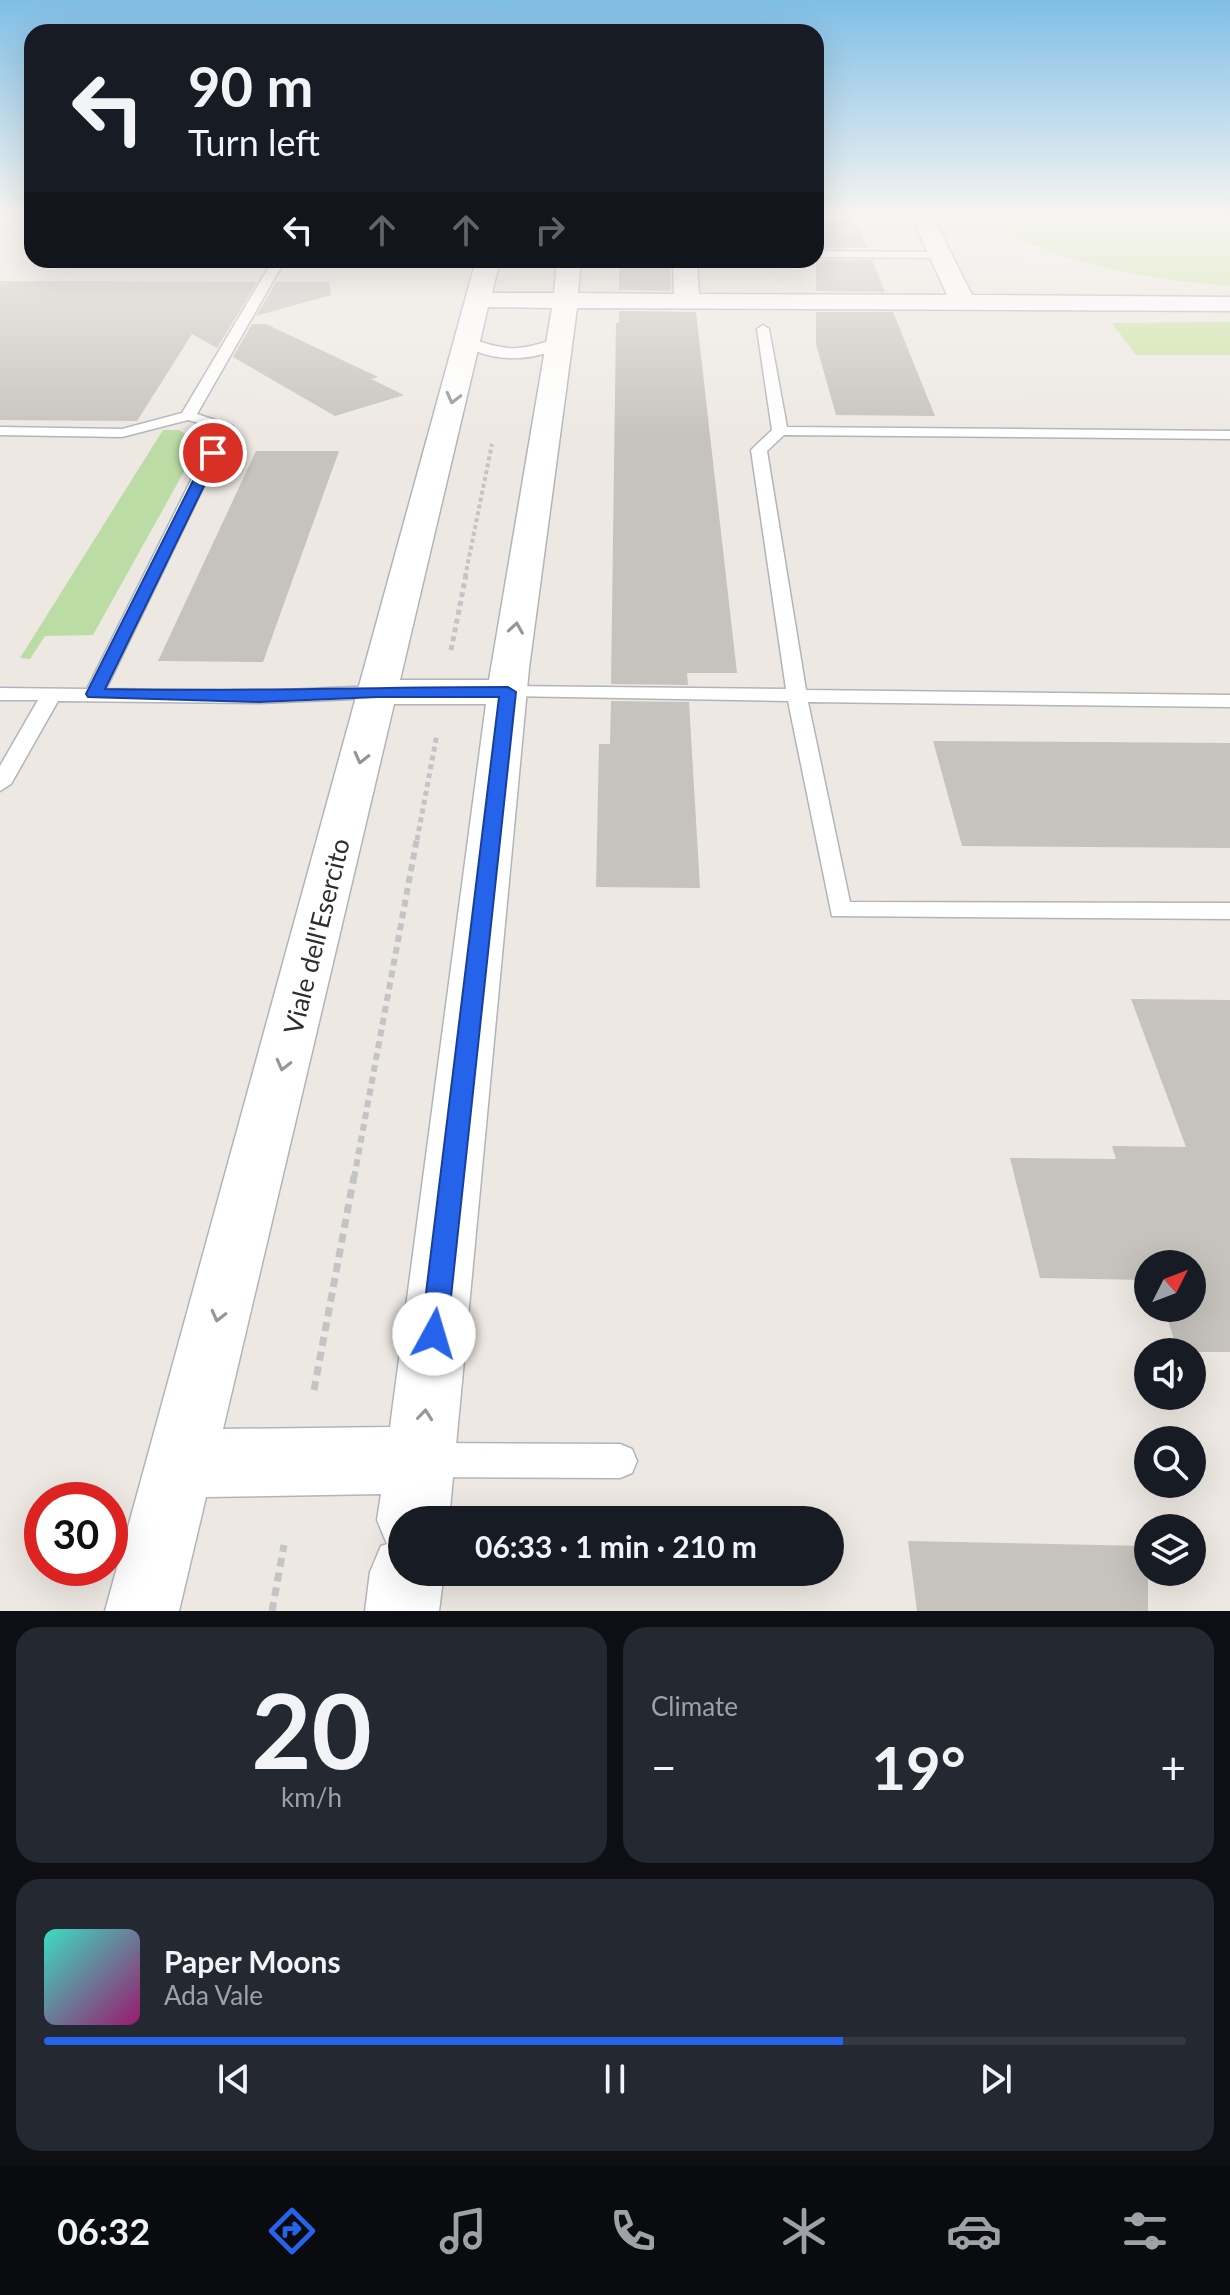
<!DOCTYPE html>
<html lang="en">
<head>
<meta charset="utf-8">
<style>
  body { margin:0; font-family:Lato,sans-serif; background:#242831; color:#f1f3f6; height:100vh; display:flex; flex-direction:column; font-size:30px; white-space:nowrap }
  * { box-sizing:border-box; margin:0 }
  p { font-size:26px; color:#9ea1a6 }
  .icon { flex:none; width:44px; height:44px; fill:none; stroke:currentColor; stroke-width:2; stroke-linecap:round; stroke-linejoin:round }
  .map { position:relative; height:1611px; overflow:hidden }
  .details { display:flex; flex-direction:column; gap:16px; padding:16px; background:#0d0f14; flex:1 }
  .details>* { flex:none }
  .top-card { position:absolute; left:24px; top:24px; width:800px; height:244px; border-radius:24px; box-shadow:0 8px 32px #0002; background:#171b24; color:#f1f3f6; overflow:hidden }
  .needle { width:52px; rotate:48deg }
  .fabs { position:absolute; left:1134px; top:1250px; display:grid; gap:16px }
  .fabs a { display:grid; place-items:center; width:72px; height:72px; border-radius:50%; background:#171b24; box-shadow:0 8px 32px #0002; font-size:40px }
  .speed { position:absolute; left:24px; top:1482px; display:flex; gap:16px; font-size:40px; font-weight:700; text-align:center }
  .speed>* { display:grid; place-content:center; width:104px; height:104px; border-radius:50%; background:#171b24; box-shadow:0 8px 32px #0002; line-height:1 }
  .speed .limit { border:12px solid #d22; background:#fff; color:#111 }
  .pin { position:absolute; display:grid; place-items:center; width:68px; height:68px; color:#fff; margin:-34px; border:4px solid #fff; border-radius:50%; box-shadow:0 2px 8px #0007 }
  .me { position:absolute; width:88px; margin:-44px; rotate:6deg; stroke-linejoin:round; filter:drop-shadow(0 0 6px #0008) }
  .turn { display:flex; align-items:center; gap:28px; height:168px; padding:0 32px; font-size:36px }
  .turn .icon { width:104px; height:104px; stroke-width:2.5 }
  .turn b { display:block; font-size:56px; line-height:68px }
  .lanes { display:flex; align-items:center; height:76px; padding:0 32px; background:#0003; justify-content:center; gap:40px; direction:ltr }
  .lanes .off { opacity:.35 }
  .big { font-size:60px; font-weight:700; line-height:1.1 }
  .details .tile { flex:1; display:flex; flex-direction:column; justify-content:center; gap:12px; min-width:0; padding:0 28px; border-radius:24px; background:#242831 }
  .details .dial { align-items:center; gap:0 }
  .dial b { font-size:104px; line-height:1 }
  .song { display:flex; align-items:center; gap:24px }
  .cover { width:96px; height:96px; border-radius:12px; background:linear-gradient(135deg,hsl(170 70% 55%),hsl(320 70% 35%)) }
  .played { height:8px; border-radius:4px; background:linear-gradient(90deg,#2563eb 70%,#363941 70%) }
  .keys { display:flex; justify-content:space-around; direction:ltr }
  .heat { display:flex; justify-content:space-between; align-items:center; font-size:44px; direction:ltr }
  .details .tiles { flex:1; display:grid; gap:16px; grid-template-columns:1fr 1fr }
  .tile:last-child { grid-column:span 2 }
  .trip { position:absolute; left:388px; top:1506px; width:456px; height:80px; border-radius:40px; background:#171b24; box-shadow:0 8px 32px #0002; font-weight:700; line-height:80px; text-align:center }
  .dock { display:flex; height:128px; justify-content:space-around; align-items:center; background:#090b0e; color:#9ea1a6 }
  .dock .icon { width:56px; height:56px }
  .dock .selected { color:#2563eb }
  .dock b { font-size:36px; color:#f1f3f6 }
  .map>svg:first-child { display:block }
  .green { fill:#bbdda5 }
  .pitch { fill:#cae3a2 }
  .building { fill:#c6c3bd }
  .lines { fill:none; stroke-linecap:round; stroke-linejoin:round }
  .service-casing { stroke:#b2b4bc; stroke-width:3 }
  .minor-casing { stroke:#b2b4bc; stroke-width:3 }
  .path-far3 { stroke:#c4c4c4; stroke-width:4; stroke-dasharray:4 3; stroke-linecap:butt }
  .path-far2 { stroke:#c4c4c4; stroke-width:5; stroke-dasharray:5 4; stroke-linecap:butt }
  .path-far1 { stroke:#c4c4c4; stroke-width:6; stroke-dasharray:7 5; stroke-linecap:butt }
  .path { stroke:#c4c4c4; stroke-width:7; stroke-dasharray:9 6; stroke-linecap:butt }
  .service { fill:#fff; fill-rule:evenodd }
  .minor { fill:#fff; fill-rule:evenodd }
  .oneway { stroke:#969696 }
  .route { fill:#2563eb; stroke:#184099; stroke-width:2 }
  .labels { text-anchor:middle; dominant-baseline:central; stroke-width:6; stroke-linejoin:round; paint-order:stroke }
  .street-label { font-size:26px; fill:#2e2e2e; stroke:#fff }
</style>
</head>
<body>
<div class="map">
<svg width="1230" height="1611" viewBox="0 0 1230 1611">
  <rect width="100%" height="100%" fill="#ede8e2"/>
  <!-- green -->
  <path class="green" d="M 163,430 L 179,430 L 200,443 L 93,635 L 45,636 L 30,659 L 20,658 Z"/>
  <!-- pitch -->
  <path class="pitch" d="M 981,213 L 1230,213 L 1230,286 C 1155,280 1039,264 981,213 Z
    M 1230,322 L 1230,355 L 1136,355 L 1112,323 Z"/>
  <!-- building -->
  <path class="building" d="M 816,221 L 858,222 L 867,248 L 816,248 Z
    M 619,260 L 670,263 L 671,291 L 619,290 Z
    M 816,260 L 872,260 L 885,292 L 816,291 Z
    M 0,281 L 257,282 L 217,348 L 192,334 L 137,421 L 0,420 Z
    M 276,282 L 329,282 L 331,295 L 256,316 Z
    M 619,311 L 696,312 L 737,673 L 687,673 L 688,685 L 611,684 L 616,323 L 619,323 Z
    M 816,312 L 893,312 L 935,416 L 836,415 L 816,344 Z
    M 252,324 L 266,324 L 378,377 L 371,379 L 404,395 L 335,416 L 233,357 Z
    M 256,451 L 339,451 L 263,662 L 158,661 Z
    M 611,701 L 689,702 L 700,888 L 596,887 L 599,744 L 610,744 Z
    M 933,741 L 1230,743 L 1230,848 L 962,846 Z
    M 1131,999 L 1230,1000 L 1230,1352 L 1178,1352 L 1164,1308 L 1192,1308 L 1192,1264 L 1148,1264 L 1148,1280 L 1040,1278 L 1010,1158 L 1116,1159 L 1112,1146 L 1186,1147 Z
    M 908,1541 L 1148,1546 L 1148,1611 L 917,1611 Z"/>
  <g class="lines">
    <defs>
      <path id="service" d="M 816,251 L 941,252 L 947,255 L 941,258 L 816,257 Z
        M 273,260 L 285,260 L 197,414 L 233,426 L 106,689 L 259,691 L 378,686 L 388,692 L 378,698 L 259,703 L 58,701 L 11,784 L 0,791 L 0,766 L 38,700 L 0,700 L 0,688 L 87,689 L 217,428 L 188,420 L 122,437 L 0,435 L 0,427 L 122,429 L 182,413 Z
        M 763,325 L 769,329 L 787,427 L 1230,431 L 1230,439 L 784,435 L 767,451 L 806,690 L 1230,695 L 1230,707 L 808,702 L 850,902 L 1230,903 L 1230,919 L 832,916 L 788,701 L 501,696 L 498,692 L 501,688 L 508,686 L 786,689 L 751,450 L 772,430 L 757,329 Z
        M 468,338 C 512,352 516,351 560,338 L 567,342 C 541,363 487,364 461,342 Z
        M 425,1443 L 620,1444 L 632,1449 L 637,1461 L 632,1473 L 620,1478 L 425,1477 L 413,1472 L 408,1460 L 413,1448 Z"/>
      <path id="minor" d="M 910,213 L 931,213 L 972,295 L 1230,297 L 1230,311 L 577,308 L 529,668 L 449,1520 L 402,1520 L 402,1572 L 444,1572 L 439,1611 L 365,1611 L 370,1572 L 381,1546 L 387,1544 L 377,1520 L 381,1494 L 206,1497 L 179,1611 L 105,1611 L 476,260 L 500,260 L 492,293 L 554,293 L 557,260 L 581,260 L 578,293 L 674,294 L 673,260 L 697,260 L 699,294 L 947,295 ZM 488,307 L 552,308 L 489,680 L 400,680 ZM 394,704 L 486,704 L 390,1427 L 223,1429 Z"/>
    </defs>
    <!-- service casing -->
    <use href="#service" class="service-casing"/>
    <!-- minor casing -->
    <use href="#minor" class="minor-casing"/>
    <!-- path-far3 -->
    <path class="path-far3" d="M 465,577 L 492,444"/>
    <!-- path-far2 -->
    <path class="path-far2" d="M 451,650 L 466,575
      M 417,840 L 437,734"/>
    <!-- path-far1 -->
    <path class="path-far1" d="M 354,1178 L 417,838"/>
    <!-- path -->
    <path class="path" d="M 314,1390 L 354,1176
      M 272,1611 L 284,1545"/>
    <!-- service -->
    <use href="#service" class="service"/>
    <!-- minor -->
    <use href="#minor" class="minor"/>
  </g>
  <!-- one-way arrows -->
  <defs><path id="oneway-chevron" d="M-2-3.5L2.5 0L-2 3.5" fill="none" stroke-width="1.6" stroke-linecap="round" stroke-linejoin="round" transform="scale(2)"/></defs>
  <g class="oneway">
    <use href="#oneway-chevron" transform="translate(453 398) rotate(104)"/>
    <use href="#oneway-chevron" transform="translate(516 628) rotate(-81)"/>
    <use href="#oneway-chevron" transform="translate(361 758) rotate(104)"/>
    <use href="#oneway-chevron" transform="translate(283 1065) rotate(104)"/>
    <use href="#oneway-chevron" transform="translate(218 1316) rotate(104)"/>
    <use href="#oneway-chevron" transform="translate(425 1415) rotate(-84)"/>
  </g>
  <!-- sky -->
  <linearGradient id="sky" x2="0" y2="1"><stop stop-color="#7fbee6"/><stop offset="0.49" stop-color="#f7f5f2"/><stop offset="1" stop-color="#f7f5f2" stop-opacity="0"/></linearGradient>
  <rect width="1230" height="438" fill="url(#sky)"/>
  <!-- route -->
  <path class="route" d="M 213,449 L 220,453 L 105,689 C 239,692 373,687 508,687 L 516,692 L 447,1334 L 444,1343 L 434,1346 L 425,1343 L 421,1334 L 499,697 L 378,697 L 259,702 L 88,697 L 86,694 L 207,453 Z"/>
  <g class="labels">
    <!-- street labels -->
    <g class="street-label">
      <text transform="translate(316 936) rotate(-76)">Viale dell'Esercito</text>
    </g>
  </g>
</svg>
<div class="fabs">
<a><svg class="needle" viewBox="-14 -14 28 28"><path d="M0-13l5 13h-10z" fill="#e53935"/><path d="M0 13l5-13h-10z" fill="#9ea1a6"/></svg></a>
<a><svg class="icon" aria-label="sound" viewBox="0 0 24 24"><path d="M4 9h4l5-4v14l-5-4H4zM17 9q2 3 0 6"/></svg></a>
<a><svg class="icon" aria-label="search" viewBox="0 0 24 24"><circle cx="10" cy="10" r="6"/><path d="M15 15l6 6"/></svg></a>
<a><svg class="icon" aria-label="layers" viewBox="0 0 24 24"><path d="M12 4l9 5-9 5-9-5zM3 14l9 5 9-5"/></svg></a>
</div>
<div class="speed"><div class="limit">30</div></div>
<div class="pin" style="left:213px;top:453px;background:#d93025"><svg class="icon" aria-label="arrive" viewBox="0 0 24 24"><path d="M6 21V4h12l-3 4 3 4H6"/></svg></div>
<svg class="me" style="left:434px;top:1334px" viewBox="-20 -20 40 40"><circle r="19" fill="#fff"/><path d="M0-13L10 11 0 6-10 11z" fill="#2563eb"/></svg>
<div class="trip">06:33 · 1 min · 210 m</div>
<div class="top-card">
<div class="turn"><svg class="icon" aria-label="left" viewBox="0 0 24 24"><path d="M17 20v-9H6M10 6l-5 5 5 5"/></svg><div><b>90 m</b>Turn left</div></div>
<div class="lanes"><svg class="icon" aria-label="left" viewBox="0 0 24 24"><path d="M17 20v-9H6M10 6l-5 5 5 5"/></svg><svg class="icon off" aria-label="ahead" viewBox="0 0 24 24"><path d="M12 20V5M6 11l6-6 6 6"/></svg><svg class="icon off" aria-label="ahead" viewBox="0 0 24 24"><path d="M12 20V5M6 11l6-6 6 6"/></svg><svg class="icon off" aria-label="right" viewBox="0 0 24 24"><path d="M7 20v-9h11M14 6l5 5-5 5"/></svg></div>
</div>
</div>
<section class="details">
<div class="tiles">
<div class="tile dial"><b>20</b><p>km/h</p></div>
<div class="tile"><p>Climate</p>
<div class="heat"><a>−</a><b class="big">19°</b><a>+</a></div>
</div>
<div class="tile">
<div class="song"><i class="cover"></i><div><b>Paper Moons</b><p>Ada Vale</p></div></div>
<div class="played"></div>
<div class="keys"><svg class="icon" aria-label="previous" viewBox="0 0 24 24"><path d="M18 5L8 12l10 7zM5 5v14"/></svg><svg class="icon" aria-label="pause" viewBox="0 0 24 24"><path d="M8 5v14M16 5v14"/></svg><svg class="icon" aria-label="next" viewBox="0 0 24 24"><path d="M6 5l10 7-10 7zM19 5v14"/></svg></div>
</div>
</div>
</section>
<nav class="dock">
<b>06:32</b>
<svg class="icon selected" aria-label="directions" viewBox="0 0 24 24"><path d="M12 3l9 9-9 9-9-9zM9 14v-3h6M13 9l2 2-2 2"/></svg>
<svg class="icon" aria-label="music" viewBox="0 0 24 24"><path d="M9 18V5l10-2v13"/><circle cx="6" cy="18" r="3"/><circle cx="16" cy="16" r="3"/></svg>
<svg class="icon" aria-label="phone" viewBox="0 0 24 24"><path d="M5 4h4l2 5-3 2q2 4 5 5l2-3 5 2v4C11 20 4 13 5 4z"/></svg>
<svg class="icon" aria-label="climate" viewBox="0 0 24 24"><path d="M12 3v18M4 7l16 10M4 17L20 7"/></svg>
<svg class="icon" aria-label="car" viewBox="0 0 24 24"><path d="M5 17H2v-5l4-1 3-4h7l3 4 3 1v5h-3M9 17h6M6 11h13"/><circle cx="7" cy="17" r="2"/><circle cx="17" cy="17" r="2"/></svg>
<svg class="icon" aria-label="filters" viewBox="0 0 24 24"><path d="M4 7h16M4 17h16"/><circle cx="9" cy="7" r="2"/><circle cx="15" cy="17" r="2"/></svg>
</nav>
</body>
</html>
